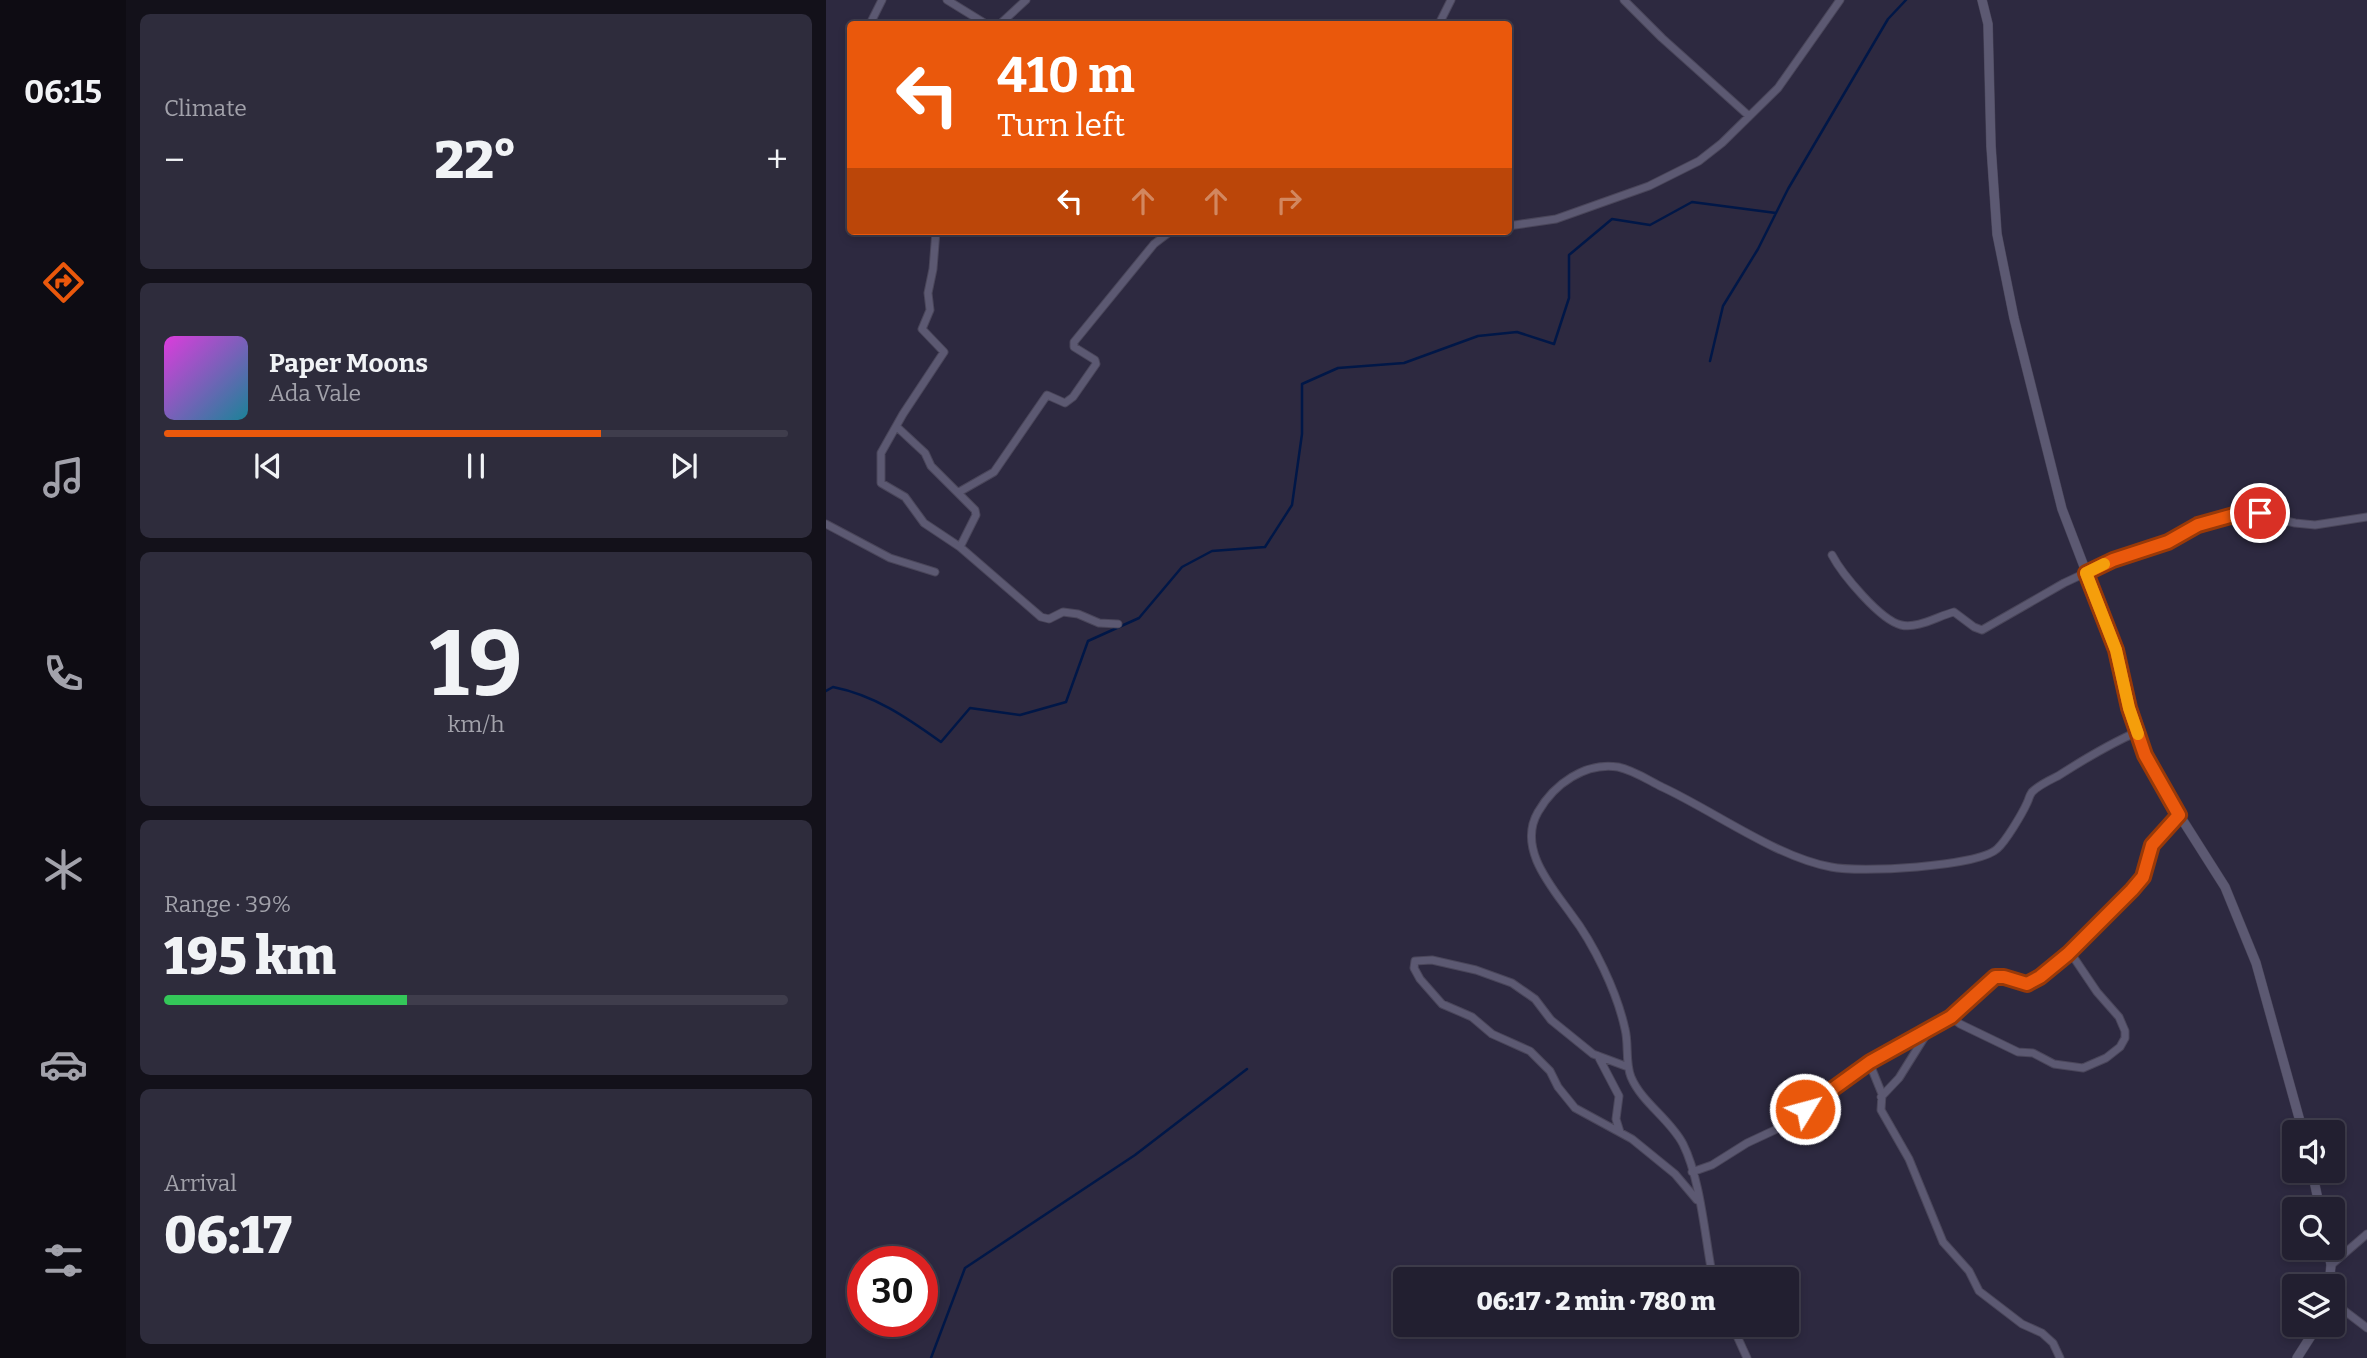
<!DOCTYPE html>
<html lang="en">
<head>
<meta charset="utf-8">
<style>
  body { margin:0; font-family:Bitter,serif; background:#2e2c3c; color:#f1f3f6; height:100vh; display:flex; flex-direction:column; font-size:26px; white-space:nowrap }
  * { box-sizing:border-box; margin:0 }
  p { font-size:23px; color:#a2a2ab }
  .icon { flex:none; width:38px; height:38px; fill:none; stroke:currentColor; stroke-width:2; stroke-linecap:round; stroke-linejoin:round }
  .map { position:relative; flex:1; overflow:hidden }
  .sheet { display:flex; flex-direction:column; gap:14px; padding:14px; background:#13111a; width:700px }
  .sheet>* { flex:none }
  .banner { position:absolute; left:21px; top:21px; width:665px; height:214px; border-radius:7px; box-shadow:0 4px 10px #0003,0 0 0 2px #3f3d4c; background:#ea580c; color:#fff; overflow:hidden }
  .fabs { position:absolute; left:1456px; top:1120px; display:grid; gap:14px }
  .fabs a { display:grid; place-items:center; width:63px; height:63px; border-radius:7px; background:#221f30; box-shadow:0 4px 10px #0003,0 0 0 2px #3f3d4c; font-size:35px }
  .speed { position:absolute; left:21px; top:1246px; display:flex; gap:14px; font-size:35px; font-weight:700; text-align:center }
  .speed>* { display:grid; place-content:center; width:91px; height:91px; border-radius:50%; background:#221f30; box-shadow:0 4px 10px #0003,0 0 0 2px #3f3d4c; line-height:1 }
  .speed .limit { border:10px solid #d22; background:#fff; color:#111 }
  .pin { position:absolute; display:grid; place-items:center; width:60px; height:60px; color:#fff; margin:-30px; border:4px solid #fff; border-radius:50%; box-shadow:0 2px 7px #0007 }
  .me { position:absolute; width:77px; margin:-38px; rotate:53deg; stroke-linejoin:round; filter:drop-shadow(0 0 5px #0008) }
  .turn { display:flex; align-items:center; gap:24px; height:147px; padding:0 35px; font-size:32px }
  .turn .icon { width:91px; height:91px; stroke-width:2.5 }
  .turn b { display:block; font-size:49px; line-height:60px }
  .lanes { display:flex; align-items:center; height:66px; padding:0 35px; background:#0003; justify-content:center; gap:35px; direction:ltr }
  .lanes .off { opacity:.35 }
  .big { font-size:52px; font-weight:800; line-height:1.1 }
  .sheet .card { flex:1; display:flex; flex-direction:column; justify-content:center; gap:10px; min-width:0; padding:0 24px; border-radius:10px; background:#2e2c3c }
  .sheet .dial { align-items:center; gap:0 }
  .dial b { font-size:91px; line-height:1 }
  .song { display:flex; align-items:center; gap:21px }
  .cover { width:84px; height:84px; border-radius:10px; background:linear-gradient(135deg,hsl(300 70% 55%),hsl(190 70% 35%)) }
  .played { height:7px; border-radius:4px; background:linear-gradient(90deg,#ea580c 70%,#3f3d4c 70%) }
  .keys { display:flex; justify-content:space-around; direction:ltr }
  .heat { display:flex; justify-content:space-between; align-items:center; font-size:38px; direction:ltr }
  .charge { height:10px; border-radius:5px; background:linear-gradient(90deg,#34c759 39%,#3f3d4c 0) }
  .trip { position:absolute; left:567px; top:1267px; width:406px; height:70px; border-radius:7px; background:#221f30; box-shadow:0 4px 10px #0003,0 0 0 2px #3f3d4c; font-weight:800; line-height:70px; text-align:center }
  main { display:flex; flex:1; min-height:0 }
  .tabs { display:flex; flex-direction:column; width:126px; justify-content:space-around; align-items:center; background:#0e0c13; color:#a2a2ab }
  .tabs .icon { width:49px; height:49px }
  .tabs .selected { color:#ea580c }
  .tabs b { font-size:32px; color:#f1f3f6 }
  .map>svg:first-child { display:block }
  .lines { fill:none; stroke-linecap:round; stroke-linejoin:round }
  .stream { stroke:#001747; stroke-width:2.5 }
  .minor-casing { stroke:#4a465a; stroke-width:9 }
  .tertiary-casing { stroke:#4a465a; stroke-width:10 }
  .minor { stroke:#5c5972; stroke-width:7 }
  .tertiary { stroke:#5c5972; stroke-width:9 }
  .route-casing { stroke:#983908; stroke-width:18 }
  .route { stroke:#ea580c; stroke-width:12 }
  .slow { stroke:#f59e0b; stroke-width:12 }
</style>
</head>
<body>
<main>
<nav class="tabs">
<b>06:15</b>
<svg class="icon selected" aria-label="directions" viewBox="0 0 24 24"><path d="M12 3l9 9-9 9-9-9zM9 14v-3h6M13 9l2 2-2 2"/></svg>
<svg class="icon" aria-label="music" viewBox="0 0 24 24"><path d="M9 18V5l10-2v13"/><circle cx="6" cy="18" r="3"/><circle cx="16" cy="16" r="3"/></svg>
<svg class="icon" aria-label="phone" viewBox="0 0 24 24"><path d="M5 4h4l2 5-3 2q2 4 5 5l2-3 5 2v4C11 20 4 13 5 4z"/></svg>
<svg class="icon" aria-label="climate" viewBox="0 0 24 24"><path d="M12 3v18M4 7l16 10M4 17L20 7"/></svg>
<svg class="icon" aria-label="car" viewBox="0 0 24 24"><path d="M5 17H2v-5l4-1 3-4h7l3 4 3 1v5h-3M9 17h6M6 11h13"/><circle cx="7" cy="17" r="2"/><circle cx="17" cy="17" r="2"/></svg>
<svg class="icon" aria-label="filters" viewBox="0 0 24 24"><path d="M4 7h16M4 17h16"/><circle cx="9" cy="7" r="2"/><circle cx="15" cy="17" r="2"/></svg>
</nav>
<section class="sheet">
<div class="card"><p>Climate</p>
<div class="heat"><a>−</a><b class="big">22°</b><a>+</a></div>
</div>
<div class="card">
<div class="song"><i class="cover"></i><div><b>Paper Moons</b><p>Ada Vale</p></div></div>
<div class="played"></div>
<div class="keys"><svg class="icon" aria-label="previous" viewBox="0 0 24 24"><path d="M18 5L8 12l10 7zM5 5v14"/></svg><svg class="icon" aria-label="pause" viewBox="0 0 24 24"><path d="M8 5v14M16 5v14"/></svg><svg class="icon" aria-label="next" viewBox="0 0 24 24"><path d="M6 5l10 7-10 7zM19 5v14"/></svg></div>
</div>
<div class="card dial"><b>19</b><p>km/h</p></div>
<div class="card"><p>Range · 39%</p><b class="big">195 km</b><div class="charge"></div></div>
<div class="card"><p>Arrival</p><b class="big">06:17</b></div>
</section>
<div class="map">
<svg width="1541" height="1358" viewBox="0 0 1541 1358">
  <rect width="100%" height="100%" fill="#2d2940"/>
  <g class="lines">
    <!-- stream -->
    <path class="stream" d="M 884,361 L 897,306 L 932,249 L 962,189 L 1062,19 L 1080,0
      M 0,691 L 7,687 C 48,695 80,717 115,742 L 144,708 L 194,715 L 240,702 L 262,641 L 313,618 L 356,567 L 386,551 L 439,547 L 466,505 L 476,434 L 476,384 L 512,368 L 578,363 L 652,336 L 691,332 L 728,344 L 743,298 L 743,255 L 786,219 L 824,225 L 866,202 L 950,213
      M 105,1358 L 139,1268 L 309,1155 L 421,1069"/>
    <defs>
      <path id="minor" d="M 121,0 L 160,24
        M 798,0 L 836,38 L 923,116
        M 44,24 L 56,0
        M 174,24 L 200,0
        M 613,24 L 625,0
        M 682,226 L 730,219 L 823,186 L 873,161 L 896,143 L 952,88 L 1014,0
        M 110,231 L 107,269 L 102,293 L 104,310 L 96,329 L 118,352 L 77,414 L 55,453 L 55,483 L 79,497 L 98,523 L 134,547 L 215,617 L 223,619 L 237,612 L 252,614 L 273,623 L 292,624
        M 71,427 L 99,453 L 105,466 L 149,510 L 150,515 L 134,547
        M 133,492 L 168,472 L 221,395 L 239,403 L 247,397 L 270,364 L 269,360 L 248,347 L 248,342 L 328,244 L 345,231
        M 0,524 L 64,558 L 109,572
        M 1006,555 C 1016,574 1054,620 1075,625 C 1092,629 1112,616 1128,612 L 1148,627 L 1156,630 L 1238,583 L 1287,560 L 1335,545 L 1372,525 L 1400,516 L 1426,513 L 1469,523 L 1489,525 L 1541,517
        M 1125,1017 L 1134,1024 L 1192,1052 L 1207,1053 L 1228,1064 L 1257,1068 L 1280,1058 L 1294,1047 L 1299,1038 L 1299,1031 L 1293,1017 L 1271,992 L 1244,952
        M 772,1056 L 793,1096 L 790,1119 L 794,1132
        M 1043,1062 L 1056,1094 L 1055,1110 L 1083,1159 L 1117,1242 L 1143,1271 L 1153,1291 L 1196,1324 L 1216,1333 L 1227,1343 L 1234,1358
        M 802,1067 L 767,1054 L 725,1020 L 709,999 L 686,983 L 650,970 L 606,960 L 589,961 L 588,968 L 594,979 L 616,1004 L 646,1017 L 666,1034 L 704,1051 L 724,1071 L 732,1087 L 749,1108 L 806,1139 L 849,1174 L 871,1200
        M 1055,1097 L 1073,1078 L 1103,1030
        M 866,1172 L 886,1165 L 921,1143 L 951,1129 L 1043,1062 L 1125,1017 L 1169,977 L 1178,977 L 1201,984 C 1230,974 1290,908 1312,883 L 1317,877 L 1327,845 L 1353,815
        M 1505,1265 L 1541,1234
        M 887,1279 C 879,1239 875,1180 857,1144 C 844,1119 816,1103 805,1077 C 799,1062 803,1044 799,1029 C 791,992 768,944 745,914 C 725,886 691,848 712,812 C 728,784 759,762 792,767 C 807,770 822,780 836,787 C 888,811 950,857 1005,867 C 1033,873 1151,867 1171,849 C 1180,841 1196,814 1201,803 C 1204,797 1202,798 1206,792 C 1213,785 1224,780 1232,776 C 1257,760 1283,744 1311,732
        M 1507,1302 L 1541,1328
        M 906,1325 L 921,1358"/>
      <path id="tertiary" d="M 1156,0 L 1162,24 L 1165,146 L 1171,234 L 1188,318 L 1236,509 L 1290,650 L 1303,707 L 1319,755 L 1347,805 L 1399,887 L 1430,963 L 1477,1132
        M 1486,1171 L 1494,1209
        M 1502,1248 L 1505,1265 L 1503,1286
        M 1471,1358 L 1492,1325"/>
    </defs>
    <!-- minor casing -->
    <use href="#minor" class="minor-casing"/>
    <!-- tertiary casing -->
    <use href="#tertiary" class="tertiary-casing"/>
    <!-- minor -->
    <use href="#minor" class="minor"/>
    <!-- tertiary -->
    <use href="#tertiary" class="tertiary"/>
  </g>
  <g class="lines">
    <defs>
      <path id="route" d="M 979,1109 L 1044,1062 L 1125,1017 L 1169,977 L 1178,977 L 1201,984 L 1214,977 L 1242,954 L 1306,890 L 1317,877 L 1326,845 L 1353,815 L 1319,755 L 1303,708 L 1290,650 L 1260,573 L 1287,560 L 1342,542 L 1372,525 L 1415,513 L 1434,513"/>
    </defs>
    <!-- route casing -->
    <use href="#route" class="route-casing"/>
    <!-- route -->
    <use href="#route" class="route"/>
    <!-- slow -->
    <path class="slow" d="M 1278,564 L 1260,573 L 1290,650 L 1303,708 L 1312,734"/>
  </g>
</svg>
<div class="fabs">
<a><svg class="icon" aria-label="sound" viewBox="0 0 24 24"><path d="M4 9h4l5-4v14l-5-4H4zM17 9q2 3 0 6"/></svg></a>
<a><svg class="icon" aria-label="search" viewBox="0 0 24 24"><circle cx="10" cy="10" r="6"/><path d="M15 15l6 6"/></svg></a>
<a><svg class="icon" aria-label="layers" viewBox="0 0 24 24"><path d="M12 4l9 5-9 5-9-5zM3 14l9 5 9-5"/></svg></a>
</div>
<div class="speed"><div class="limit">30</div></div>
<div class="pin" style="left:1434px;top:513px;background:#d93025"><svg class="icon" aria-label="arrive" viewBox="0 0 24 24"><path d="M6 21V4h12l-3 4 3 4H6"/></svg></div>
<svg class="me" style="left:979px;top:1109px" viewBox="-20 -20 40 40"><circle r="17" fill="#ea580c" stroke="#fff" stroke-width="3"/><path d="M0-11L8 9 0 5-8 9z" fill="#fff"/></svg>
<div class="trip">06:17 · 2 min · 780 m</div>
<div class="banner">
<div class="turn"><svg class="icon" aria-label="left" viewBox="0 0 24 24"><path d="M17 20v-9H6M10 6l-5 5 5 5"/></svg><div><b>410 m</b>Turn left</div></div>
<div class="lanes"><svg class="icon" aria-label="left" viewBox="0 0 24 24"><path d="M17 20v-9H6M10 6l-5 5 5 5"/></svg><svg class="icon off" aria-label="ahead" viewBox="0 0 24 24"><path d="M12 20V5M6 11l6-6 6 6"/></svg><svg class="icon off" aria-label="ahead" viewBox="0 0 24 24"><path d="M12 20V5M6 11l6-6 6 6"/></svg><svg class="icon off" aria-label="right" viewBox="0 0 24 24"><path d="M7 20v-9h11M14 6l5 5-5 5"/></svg></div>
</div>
</div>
</main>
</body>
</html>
